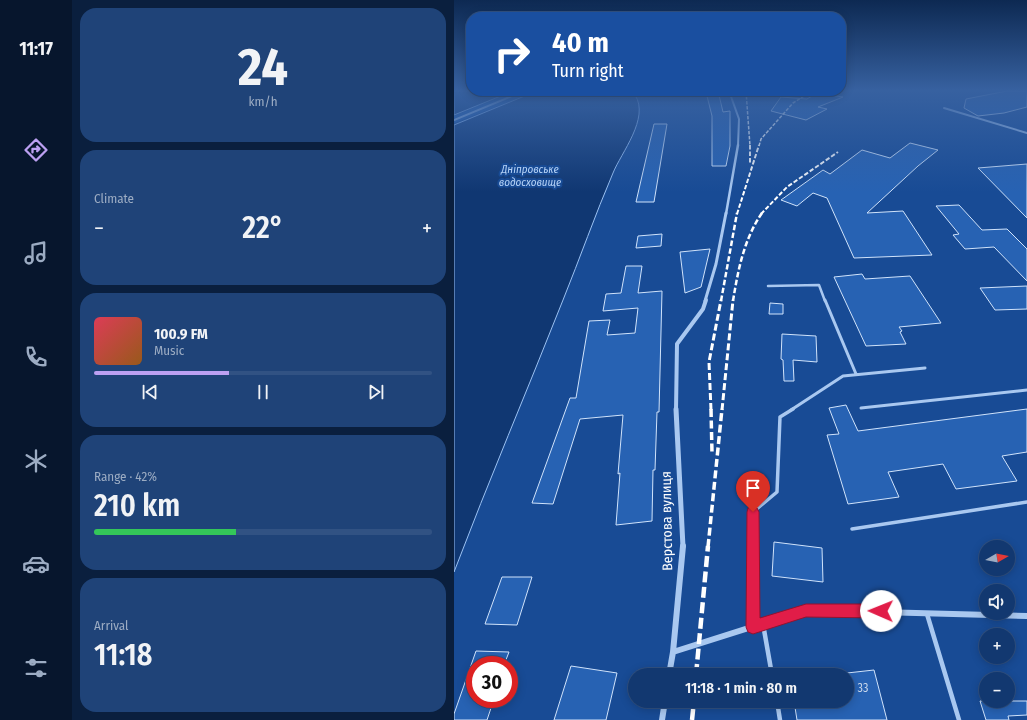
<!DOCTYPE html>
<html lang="en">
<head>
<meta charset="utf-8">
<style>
  body { margin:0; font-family:"Fira Sans Condensed",sans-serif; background:#1f4378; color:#f1f3f6; height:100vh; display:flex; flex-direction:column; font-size:15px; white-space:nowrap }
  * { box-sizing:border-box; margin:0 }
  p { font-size:13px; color:#9cacc3 }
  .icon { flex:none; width:22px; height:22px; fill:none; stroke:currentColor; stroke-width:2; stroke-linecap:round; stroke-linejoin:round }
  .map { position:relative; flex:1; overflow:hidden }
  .panel { display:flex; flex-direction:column; gap:8px; padding:8px; background:#0a1f3e; width:382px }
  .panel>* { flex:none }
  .top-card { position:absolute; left:12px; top:12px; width:380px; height:84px; border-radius:16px; box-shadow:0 2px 10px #0003,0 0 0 1px #315283; background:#1a4fa0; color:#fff; overflow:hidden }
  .needle { width:26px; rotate:81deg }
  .controls { position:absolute; left:525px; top:540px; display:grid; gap:8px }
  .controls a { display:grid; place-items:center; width:36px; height:36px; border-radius:50%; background:#123870; box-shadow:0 2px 10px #0003,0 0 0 1px #315283; font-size:20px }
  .speed { position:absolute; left:12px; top:656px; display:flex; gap:8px; font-size:20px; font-weight:700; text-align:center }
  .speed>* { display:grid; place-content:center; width:52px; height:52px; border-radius:50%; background:#123870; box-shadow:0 2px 10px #0003,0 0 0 1px #315283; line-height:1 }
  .speed .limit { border:6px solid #d22; background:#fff; color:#111 }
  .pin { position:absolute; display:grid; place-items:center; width:34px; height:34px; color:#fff; margin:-41px -17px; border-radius:50% 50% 50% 0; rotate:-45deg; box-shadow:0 0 4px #0007 }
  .pin .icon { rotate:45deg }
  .me { position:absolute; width:44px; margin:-22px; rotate:271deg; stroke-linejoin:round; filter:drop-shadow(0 0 3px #0008) }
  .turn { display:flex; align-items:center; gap:14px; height:84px; padding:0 20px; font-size:18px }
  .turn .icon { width:52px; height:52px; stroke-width:2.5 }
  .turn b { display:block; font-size:28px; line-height:34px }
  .big { font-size:30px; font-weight:600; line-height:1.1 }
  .panel .tile { flex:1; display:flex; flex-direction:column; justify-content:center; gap:6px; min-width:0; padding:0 14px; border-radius:16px; background:#1f4378 }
  .panel .dial { align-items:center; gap:0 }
  .dial b { font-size:52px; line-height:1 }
  .song { display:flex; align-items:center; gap:12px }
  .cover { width:48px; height:48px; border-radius:6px; background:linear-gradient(135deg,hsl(350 70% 55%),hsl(30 70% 35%)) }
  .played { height:4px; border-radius:2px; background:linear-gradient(90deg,#bca0f2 40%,#315283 40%) }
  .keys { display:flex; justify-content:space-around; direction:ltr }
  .heat { display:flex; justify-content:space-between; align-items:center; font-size:22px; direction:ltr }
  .charge { height:6px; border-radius:3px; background:linear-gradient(90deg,#34c759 42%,#315283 0) }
  .trip { position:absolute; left:174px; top:668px; width:226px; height:40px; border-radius:20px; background:#123870; box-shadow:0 2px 10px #0003,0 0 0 1px #315283; font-weight:600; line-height:40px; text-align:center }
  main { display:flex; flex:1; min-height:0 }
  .tabs { display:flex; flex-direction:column; width:72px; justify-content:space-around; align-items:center; background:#07162d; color:#9cacc3 }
  .tabs .icon { width:28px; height:28px }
  .tabs .on { color:#bca0f2 }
  .tabs b { font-size:18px; color:#f1f3f6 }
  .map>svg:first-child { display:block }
  .green { fill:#215dae }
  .water { fill:#103772; stroke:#9cc2f3 }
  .building { fill:#2762b3; stroke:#d0e3fb }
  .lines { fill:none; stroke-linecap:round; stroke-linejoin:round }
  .service-far3 { stroke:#a9c8f0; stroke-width:2.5 }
  .service-far2 { stroke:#a9c8f0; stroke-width:3 }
  .service-far1 { stroke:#a9c8f0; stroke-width:3.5 }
  .service { stroke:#a9c8f0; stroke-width:4.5 }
  .minor-far5 { stroke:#a9c8f0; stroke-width:2 }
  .minor-far4 { stroke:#a9c8f0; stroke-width:2.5 }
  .minor-far3 { stroke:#a9c8f0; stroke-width:3 }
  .minor-far2 { stroke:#a9c8f0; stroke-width:4 }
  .minor-far1 { stroke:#a9c8f0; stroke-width:5 }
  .minor { stroke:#a9c8f0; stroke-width:6 }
  .rail-far5 { stroke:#fff; stroke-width:1.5; stroke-dasharray:3.5 1.5; stroke-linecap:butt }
  .rail-far4 { stroke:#fff; stroke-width:2; stroke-dasharray:4.5 2; stroke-linecap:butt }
  .rail-far3 { stroke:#fff; stroke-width:2.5; stroke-dasharray:5.5 2.5; stroke-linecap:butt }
  .rail-far2 { stroke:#fff; stroke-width:3; stroke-dasharray:7 3; stroke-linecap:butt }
  .rail-far1 { stroke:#fff; stroke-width:3.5; stroke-dasharray:8 3.5; stroke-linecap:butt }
  .rail { stroke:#fff; stroke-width:4.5; stroke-dasharray:11 4.5; stroke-linecap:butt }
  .route { fill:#e11d48; stroke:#92132f }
  .labels { text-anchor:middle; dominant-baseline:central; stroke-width:4; stroke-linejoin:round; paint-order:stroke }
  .far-water-label { font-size:11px; font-style:italic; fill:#b5d2f7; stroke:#184b95 }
  .near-number-label { font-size:12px; fill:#c9d8ec }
  .near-street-label { font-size:14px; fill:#fff; stroke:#184b95 }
</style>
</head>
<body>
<main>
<nav class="tabs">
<b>11:17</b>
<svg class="icon on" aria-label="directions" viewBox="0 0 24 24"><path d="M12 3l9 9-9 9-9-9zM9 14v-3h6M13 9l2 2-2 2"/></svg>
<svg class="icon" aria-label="music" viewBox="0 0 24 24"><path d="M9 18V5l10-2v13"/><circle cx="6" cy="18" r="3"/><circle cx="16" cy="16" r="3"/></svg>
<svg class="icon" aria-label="phone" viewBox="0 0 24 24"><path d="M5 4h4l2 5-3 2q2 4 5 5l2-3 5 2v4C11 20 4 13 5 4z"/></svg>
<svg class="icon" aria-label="climate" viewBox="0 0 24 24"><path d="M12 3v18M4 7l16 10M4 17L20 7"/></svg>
<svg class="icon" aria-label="car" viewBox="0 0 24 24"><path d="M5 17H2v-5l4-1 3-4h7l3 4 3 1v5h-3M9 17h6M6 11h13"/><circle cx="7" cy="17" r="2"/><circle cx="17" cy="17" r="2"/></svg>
<svg class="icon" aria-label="filters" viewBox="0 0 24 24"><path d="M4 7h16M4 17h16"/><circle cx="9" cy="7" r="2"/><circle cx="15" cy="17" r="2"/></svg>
</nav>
<section class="panel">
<div class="tile dial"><b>24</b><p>km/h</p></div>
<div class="tile"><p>Climate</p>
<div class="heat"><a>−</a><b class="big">22°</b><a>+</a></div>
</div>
<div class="tile">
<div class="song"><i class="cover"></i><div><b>100.9 FM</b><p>Music</p></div></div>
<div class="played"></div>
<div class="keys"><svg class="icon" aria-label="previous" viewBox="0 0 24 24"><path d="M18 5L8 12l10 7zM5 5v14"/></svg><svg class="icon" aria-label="pause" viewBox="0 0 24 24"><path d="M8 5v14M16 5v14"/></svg><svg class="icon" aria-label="next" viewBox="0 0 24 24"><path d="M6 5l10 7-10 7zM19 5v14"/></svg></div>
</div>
<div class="tile"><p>Range · 42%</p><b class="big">210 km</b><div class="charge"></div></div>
<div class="tile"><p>Arrival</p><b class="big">11:18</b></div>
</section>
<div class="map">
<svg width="573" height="720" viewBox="0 0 573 720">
  <rect width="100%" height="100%" fill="#184b95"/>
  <!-- green -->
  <path class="green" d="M 61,91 L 68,91 L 0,119 L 0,116 Z
    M 74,91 L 90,91 L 64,98 L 0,123 L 0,121 Z"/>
  <!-- water -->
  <path class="water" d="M 0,91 L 59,91 L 0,115 Z
    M 112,91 L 164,93 L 181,95 C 196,118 167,153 159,173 C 141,215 126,258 109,300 C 73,391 35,480 0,572 L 0,125 L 73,95 Z"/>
  <!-- building -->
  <path class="building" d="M 553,91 L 573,91 L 573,107 L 550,113 L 524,116 L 510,108 L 512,99 Z
    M 363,93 L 389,97 L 364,107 L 373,109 L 352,120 L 317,111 L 327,97 L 353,99 Z
    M 265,95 L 269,112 L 276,111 L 276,146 L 272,166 L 258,166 L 258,116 L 253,96 Z
    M 200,124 L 213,124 L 200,202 L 182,202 Z
    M 456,143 L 484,150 L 464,166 L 413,213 L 449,211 L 478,255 L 400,258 L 373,198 L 359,193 L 343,206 L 327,200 L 369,170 L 376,174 L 408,150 L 436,158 Z
    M 573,164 L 573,218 L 524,168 Z
    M 505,205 L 528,230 L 553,229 L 573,249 L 573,281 L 540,247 L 511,249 L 499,235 L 505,234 L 482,206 Z
    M 208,234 L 207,246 L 182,248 L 184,236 Z
    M 256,249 L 247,287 L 231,293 L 226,252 Z
    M 172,266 L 188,266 L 184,293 L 208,291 L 205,412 L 203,412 L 201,470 L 199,470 L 198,521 L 162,525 L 166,473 L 164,474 L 169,415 L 126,419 L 99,504 L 78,503 L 116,398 L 122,398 L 135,321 L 156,320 L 153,335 L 181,333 L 184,308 L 149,311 L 152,294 L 167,293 Z
    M 408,274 L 411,279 L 456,276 L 487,323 L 445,327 L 448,331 L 446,332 L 452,344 L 412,346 L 380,277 Z
    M 573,286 L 573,309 L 541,310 L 526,288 Z
    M 316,303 L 329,304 L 329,314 L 315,314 Z
    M 328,334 L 362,336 L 363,362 L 339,360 L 340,381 L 330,381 L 329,360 L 327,359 Z
    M 392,405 L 404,431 L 573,409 L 573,452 L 548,456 L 563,481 L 502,489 L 489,464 L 434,472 L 445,497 L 394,504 L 373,435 L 385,434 L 375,408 Z
    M 320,542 L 368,548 L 369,582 L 318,576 Z
    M 48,577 L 78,577 L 63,625 L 31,624 Z
    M 22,651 L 55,652 L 50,665 L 21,665 L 21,699 L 40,699 L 33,720 L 0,720 L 0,714 Z
    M 117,666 L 163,673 L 152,720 L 100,720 Z
    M 420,670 L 433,720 L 343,720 L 340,701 L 393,701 L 393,673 Z
    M 526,701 L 573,701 L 573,715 L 554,716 L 555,720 L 532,720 Z"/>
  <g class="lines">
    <!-- service-far3 -->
    <path class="service-far3" d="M 314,286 L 365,285 L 371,301"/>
    <!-- service-far2 -->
    <path class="service-far2" d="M 371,300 L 402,374
      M 407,408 L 573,390
      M 337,410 L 389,376 L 471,368"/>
    <!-- service-far1 -->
    <path class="service-far1" d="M 398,529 L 573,502
      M 299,547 L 299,512 L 323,492 L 326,417 L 339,409"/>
    <!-- service -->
    <path class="service" d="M 299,546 L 299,627
      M 473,614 L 505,720
      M 309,624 L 318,675
      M 323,701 L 326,720"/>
    <!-- minor-far5 -->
    <path class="minor-far5" d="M 275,91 L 285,119 L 284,146
      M 490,108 L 573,133
      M 0,120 L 70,91"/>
    <!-- minor-far4 -->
    <path class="minor-far4" d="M 272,214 L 284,145"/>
    <!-- minor-far3 -->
    <path class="minor-far3" d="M 251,301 L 262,264 L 272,213"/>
    <!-- minor-far2 -->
    <path class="minor-far2" d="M 222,410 L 223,344 L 249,309 L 252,300"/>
    <!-- minor-far1 -->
    <path class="minor-far1" d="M 222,409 L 229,547"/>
    <!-- minor -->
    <path class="minor" d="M 229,546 L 219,652 L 351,610 L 573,616
      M 215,675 L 219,652
      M 208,720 L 211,701"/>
    <!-- rail-far5 -->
    <path class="rail-far5" d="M 292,91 L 296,146
      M 305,146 L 307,139 L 339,103 L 358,91"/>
    <!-- rail-far4 -->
    <path class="rail-far4" d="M 296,145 L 296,163
      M 283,214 L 305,145
      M 307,214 L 333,187 L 384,152"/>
    <!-- rail-far3 -->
    <path class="rail-far3" d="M 267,301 L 283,213
      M 279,301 C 284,270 290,239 308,213"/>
    <!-- rail-far2 -->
    <path class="rail-far2" d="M 257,410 L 255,362 L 267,300
      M 268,410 L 279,300"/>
    <!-- rail-far1 -->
    <path class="rail-far1" d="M 257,409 L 258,453
      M 254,547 L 268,409"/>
    <!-- rail -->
    <path class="rail" d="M 242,675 L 254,546
      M 238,720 L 240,701"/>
  </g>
  <!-- sky -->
  <linearGradient id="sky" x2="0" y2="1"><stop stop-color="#0d2952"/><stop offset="0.47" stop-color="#3761a0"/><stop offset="1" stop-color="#3761a0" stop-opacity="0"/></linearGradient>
  <rect width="573" height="192" fill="url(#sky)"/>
  <!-- route -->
  <path class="route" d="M 299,506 L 303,508 L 305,512 L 306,618 L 352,604 L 427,604 L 432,606 L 434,611 L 432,616 L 427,618 L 352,617 L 299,634 L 294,632 L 292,627 L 293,512 L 294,508 Z"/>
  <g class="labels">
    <!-- far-water labels -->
    <g class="far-water-label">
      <text x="76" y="169">Дніпровське<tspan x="76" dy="13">водосховище</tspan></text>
    </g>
    <!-- near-number labels -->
    <g class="near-number-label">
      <text x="409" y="688">33</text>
    </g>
    <!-- near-street labels -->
    <g class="near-street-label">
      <text transform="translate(213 521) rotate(-91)">Верстова вулиця</text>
    </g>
  </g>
</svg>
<div class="controls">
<a><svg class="needle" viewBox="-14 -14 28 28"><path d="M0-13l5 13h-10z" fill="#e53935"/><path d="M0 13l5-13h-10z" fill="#9cacc3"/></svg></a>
<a><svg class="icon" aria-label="sound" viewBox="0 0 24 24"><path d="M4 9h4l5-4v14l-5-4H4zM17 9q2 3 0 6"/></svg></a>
<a>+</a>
<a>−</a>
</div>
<div class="speed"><div class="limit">30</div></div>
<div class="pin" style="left:299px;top:512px;background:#d93025"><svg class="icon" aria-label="arrive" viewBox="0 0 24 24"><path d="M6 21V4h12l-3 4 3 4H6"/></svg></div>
<svg class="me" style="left:427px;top:611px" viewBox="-20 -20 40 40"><circle r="19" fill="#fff"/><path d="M0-13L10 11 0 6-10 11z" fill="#e11d48"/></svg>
<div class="trip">11:18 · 1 min · 80 m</div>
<div class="top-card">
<div class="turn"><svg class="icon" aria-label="right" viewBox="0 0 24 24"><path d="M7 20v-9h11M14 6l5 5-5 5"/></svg><div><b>40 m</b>Turn right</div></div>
</div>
</div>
</main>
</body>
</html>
